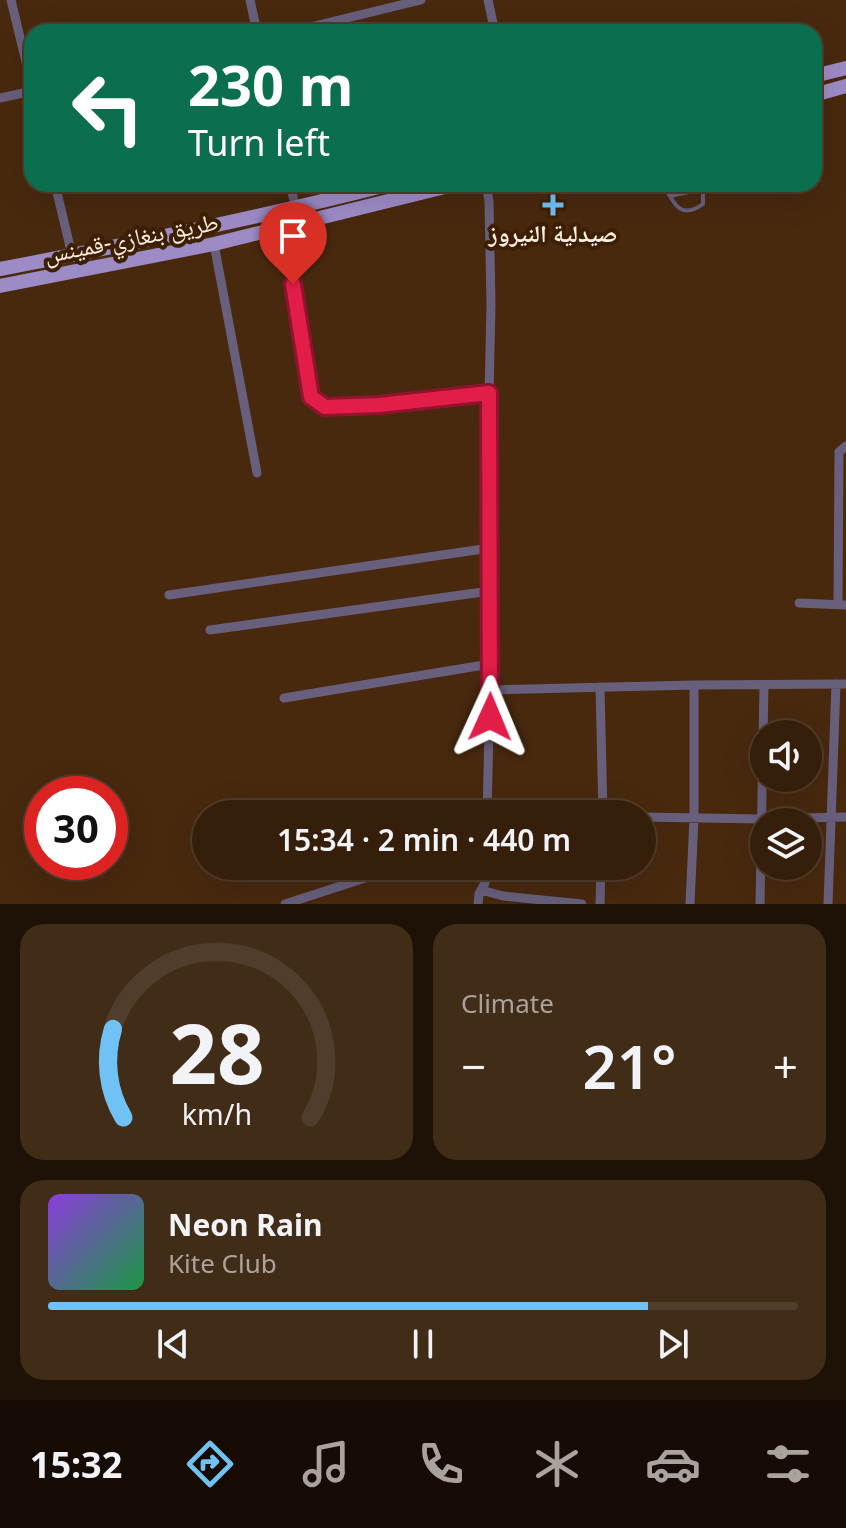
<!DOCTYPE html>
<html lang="en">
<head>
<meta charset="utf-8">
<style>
  body { margin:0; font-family:"Noto Sans","Noto Naskh Arabic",sans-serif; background:#412c18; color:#f1f3f6; height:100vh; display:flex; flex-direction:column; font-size:30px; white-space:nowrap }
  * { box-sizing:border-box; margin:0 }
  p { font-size:26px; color:#aaa29c }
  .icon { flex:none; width:44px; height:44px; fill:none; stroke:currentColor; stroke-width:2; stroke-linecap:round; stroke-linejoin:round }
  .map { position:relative; height:904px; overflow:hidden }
  .details { display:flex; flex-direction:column; gap:20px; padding:20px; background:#1e1106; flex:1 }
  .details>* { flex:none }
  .top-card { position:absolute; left:24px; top:24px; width:798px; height:168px; border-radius:24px; box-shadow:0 8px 32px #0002,0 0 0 2px #503d2b; background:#0b6e4f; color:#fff; overflow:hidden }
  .tools { position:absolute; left:750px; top:720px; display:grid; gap:16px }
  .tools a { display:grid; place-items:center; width:72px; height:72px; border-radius:50%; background:#361f0a; box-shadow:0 8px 32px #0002,0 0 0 2px #503d2b; font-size:40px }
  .speed { position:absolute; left:24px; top:776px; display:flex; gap:16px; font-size:40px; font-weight:700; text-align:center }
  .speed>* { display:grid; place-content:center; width:104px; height:104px; border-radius:50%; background:#361f0a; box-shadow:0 8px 32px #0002,0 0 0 2px #503d2b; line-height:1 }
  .speed .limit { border:12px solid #d22; background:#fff; color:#111 }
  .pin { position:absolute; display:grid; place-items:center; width:68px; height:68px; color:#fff; margin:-82px -34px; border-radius:50% 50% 50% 0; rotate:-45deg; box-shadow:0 0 8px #0007 }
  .pin .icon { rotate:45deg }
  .me { position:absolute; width:88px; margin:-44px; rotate:1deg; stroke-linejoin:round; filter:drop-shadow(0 0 6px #0008) }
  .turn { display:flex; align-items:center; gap:28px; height:168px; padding:0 32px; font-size:36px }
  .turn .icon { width:104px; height:104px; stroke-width:2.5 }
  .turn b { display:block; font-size:56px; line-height:68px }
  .big { font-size:60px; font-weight:600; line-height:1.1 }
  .details .widget { flex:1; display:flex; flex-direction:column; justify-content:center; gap:12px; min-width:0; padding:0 28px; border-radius:24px; background:#412c18 }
  .details .dial { align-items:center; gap:0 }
  .dial svg { height:208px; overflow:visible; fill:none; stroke:#503d2b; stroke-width:7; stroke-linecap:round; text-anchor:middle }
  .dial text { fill:#f1f3f6; stroke:none }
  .song { display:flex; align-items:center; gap:24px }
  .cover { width:96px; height:96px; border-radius:12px; background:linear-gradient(135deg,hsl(270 70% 55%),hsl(140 70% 35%)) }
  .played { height:8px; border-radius:4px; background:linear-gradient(90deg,#70c1f4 80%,#503d2b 80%) }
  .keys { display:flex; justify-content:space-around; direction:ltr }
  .heat { display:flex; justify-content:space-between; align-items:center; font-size:44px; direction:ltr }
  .details .tiles { flex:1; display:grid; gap:20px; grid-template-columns:1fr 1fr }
  .widget:last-child { grid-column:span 2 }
  .trip { position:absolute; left:192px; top:800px; width:464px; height:80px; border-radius:40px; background:#361f0a; box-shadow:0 8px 32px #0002,0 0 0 2px #503d2b; font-weight:600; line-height:80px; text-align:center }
  .dock { display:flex; height:128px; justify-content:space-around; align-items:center; background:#160c04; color:#aaa29c }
  .dock .icon { width:56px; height:56px }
  .dock .on { color:#70c1f4 }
  .dock b { font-size:36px; color:#f1f3f6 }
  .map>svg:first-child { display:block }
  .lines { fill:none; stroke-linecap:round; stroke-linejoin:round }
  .lane { stroke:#685f7c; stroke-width:4 }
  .street { stroke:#685f7c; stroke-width:9 }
  .primary { stroke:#9d8bc6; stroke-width:14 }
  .route-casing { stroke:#92132f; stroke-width:20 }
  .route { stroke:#e11d48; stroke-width:14 }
  .poi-dot { fill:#70c1f4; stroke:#3d1f04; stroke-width:3 }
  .labels { text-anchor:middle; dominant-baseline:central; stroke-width:8; stroke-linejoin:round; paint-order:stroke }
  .poi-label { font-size:24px; font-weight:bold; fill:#fdefe5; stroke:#3d1f04 }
  .street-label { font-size:24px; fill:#fdefe5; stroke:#3d1f04 }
</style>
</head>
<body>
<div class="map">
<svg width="846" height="904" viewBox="0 0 846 904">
  <rect width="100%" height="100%" fill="#48290e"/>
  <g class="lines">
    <!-- lane -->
    <path class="lane" d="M 663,184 C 673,202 680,221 703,204 L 703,184
      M 670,196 L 703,189"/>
    <!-- street -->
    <path class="street" d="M 11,0 L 32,87
      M 250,0 L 257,32
      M 488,0 L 495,32
      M 290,32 L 421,0
      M 0,98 L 32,91
      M 55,184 L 72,255
      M 290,184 L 296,209
      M 486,184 L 489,201 L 491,304 L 488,442 L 490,690 L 487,814
      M 285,228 L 311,397 L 325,407 L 349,407 L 489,393
      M 214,244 L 257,473
      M 169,595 L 490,548
      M 799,603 L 846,605
      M 838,604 L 839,452 L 846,446
      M 210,630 L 490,591
      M 600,687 L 603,814
      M 490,690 L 694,685 L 846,684
      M 284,698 L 490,664
      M 642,817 L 762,819 L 846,817
      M 481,890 L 503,896 L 582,904
      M 285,904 L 402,866
      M 478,904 L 479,894 L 485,883 L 485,866
      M 600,904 L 601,866
      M 690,904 L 694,818 L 694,685
      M 760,904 L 764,685
      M 828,904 L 836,684"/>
    <!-- primary -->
    <path class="primary" d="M 814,76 L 846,68
      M 814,95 L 846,86
      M 0,269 C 131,244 262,217 391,184
      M 0,286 L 214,244 L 457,184"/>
  </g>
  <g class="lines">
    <defs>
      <path id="route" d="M 293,284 L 311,397 L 325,407 L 379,405 L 489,393 L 490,717"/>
    </defs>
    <!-- route casing -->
    <use href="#route" class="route-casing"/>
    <!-- route -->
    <use href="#route" class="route"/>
  </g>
  <!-- markers -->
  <path class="poi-dot" d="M549 193h8v8h8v8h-8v8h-8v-8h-8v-8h8z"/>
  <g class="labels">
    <!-- poi labels -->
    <g class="poi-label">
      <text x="553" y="232">صيدلية النيروز</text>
    </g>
    <!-- street labels -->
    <g class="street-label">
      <text transform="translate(131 237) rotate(-11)">طريق بنغازي-قمينس</text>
    </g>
  </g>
</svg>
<div class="tools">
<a><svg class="icon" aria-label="sound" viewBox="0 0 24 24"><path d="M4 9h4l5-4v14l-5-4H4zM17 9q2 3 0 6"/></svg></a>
<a><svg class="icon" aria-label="layers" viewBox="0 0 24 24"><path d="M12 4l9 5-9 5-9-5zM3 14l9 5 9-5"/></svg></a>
</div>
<div class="speed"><div class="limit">30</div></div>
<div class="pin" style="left:293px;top:284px;background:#d93025"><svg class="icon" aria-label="arrive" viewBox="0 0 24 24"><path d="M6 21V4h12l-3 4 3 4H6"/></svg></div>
<svg class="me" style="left:490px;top:717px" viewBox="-20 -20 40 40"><path d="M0-17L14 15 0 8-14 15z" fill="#e11d48" stroke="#fff" stroke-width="4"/></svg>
<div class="trip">15:34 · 2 min · 440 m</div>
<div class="top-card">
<div class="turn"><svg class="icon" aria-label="left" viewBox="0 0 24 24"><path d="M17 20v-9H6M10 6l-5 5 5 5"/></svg><div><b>230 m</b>Turn left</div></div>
</div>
</div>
<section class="details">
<div class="tiles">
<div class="widget dial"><svg viewBox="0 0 100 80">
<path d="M14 69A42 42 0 1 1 86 69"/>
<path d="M14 69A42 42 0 0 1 10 35" stroke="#70c1f4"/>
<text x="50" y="56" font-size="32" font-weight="700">28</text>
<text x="50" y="72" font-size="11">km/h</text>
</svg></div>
<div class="widget"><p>Climate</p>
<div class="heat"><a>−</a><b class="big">21°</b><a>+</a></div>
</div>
<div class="widget">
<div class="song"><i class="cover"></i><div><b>Neon Rain</b><p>Kite Club</p></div></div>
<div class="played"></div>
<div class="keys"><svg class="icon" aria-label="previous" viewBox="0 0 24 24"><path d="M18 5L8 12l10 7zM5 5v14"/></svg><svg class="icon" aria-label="pause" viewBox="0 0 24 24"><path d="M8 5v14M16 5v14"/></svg><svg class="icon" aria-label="next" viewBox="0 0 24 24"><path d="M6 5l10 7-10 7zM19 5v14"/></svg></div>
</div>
</div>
</section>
<nav class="dock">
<b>15:32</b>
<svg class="icon on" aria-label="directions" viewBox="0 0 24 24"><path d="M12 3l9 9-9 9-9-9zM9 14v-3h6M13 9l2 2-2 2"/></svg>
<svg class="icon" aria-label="music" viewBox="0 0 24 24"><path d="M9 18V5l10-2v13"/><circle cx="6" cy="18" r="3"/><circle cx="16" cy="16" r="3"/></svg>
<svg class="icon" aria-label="phone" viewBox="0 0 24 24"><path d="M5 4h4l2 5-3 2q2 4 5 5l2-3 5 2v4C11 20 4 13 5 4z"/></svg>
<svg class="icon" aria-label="climate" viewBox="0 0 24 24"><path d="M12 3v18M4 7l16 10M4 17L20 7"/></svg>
<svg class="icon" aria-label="car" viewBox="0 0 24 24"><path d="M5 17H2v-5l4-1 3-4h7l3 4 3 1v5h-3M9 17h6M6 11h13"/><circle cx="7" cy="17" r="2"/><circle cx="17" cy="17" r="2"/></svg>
<svg class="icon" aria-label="filters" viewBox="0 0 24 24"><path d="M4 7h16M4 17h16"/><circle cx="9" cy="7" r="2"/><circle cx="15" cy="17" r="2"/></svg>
</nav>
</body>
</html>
